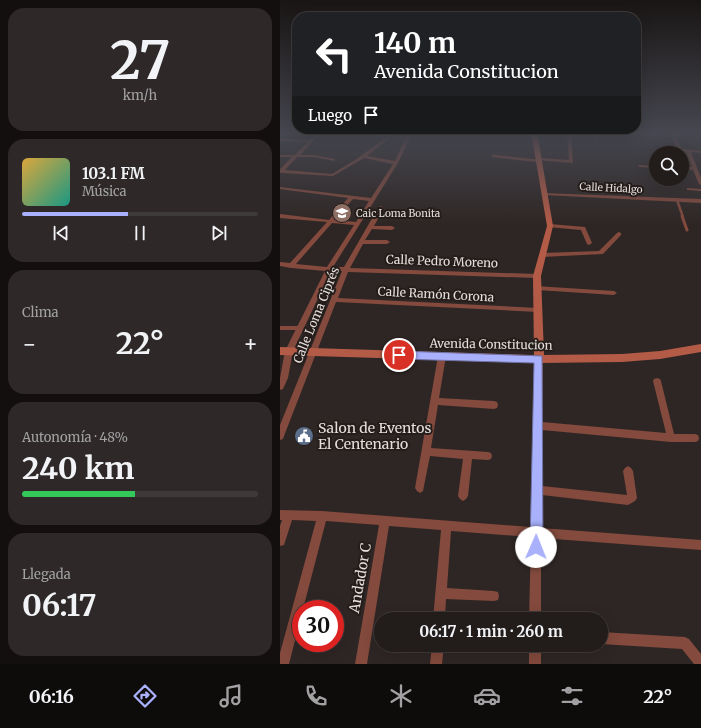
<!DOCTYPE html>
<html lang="es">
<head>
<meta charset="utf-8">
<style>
  body { margin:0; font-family:Merriweather,serif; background:#2e2928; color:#f1f3f6; height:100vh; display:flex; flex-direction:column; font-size:15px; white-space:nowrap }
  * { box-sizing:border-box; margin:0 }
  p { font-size:13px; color:#a2a1a3 }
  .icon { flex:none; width:22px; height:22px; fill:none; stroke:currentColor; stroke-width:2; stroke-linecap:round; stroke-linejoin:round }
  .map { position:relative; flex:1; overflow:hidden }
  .details { display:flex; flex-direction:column; gap:8px; padding:8px; background:#130f0f; width:280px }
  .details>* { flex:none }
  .hud { position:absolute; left:12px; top:12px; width:349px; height:122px; border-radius:16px; box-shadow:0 4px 16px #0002,0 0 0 1px #3f3a3a; background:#202124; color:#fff; overflow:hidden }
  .buttons { position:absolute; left:369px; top:146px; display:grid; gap:8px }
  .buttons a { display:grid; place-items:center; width:40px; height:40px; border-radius:50%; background:#221c1b; box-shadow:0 4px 16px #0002,0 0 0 1px #3f3a3a; font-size:20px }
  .speed { position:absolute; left:12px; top:600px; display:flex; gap:8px; font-size:20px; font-weight:700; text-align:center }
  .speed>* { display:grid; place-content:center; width:52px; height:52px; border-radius:50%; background:#221c1b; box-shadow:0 4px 16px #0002,0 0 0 1px #3f3a3a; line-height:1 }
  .speed .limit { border:6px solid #d22; background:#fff; color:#111 }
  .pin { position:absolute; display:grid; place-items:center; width:34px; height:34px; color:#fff; margin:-17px; border:2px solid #fff; border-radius:50%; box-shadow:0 1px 4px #0007 }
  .me { position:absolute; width:44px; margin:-22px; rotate:1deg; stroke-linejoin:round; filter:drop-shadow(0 0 3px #0008) }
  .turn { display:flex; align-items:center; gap:14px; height:84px; padding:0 16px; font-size:18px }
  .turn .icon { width:52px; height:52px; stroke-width:2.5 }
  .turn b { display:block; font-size:28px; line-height:34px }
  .then { display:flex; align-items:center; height:38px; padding:0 16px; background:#0003; gap:8px; font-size:15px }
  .big { font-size:30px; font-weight:700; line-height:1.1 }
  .details .widget { flex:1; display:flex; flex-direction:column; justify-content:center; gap:6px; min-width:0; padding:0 14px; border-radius:16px; background:#2e2928 }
  .details .dial { align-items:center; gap:0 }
  .dial b { font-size:52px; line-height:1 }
  .song { display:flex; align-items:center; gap:12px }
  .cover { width:48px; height:48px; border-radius:6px; background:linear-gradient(135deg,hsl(40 70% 55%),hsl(170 70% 35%)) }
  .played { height:4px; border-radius:2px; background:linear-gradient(90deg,#a9b0fc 45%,#3f3a3a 45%) }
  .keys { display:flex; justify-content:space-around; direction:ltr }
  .heat { display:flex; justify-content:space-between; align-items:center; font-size:22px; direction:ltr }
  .charge { height:6px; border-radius:3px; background:linear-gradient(90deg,#34c759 48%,#3f3a3a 0) }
  .trip { position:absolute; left:94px; top:612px; width:234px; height:40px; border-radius:20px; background:#221c1b; box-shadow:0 4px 16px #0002,0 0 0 1px #3f3a3a; font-weight:700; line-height:40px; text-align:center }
  .tabs { display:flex; height:64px; justify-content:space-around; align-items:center; background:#0e0b0b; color:#a2a1a3 }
  .tabs .icon { width:28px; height:28px }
  .tabs .active { color:#a9b0fc }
  .tabs b { font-size:18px; color:#f1f3f6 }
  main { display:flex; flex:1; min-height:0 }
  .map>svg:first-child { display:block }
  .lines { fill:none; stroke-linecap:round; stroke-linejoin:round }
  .lane-far2 { stroke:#834a3d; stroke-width:2.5 }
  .lane-far1 { stroke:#834a3d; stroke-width:3 }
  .lane { stroke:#834a3d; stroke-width:4 }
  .street { fill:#834a3d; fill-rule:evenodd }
  .secondary { fill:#b45b47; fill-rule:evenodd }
  .route { fill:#a9b0fc; stroke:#6e72a4 }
  .labels { text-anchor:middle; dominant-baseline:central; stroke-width:4; stroke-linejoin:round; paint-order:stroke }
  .far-street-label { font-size:10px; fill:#e4dfdd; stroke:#241d1a }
  .far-poi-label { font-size:10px; fill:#e4dfdd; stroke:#241d1a; text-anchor:start }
  .street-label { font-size:12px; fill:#e4dfdd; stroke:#241d1a }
  .near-poi-label { font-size:14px; fill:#e4dfdd; stroke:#241d1a; text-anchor:start }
  .near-street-label { font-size:14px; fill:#e4dfdd; stroke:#241d1a }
</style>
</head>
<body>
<main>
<section class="details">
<div class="widget dial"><b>27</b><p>km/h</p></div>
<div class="widget">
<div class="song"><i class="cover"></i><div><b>103.1 FM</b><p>Música</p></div></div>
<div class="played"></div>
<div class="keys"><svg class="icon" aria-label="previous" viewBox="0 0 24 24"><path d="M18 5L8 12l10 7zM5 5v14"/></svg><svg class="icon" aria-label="pause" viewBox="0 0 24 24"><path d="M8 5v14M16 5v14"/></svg><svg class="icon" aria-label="next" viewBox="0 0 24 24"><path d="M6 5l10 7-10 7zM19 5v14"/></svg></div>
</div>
<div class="widget"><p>Clima</p>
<div class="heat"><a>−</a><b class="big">22°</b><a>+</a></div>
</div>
<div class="widget"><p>Autonomía · 48%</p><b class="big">240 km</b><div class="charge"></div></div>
<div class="widget"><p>Llegada</p><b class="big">06:17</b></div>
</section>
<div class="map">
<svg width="421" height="664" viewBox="0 0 421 664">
  <rect width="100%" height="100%" fill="#2e2624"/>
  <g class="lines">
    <!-- lane-far2 -->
    <path class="lane-far2" d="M 213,156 L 259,161
      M 397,200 L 403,217"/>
    <!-- lane-far1 -->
    <path class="lane-far1" d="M 402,216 L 407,230"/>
    <!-- lane -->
    <path class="lane" d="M 0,328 L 20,328"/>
    <!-- street -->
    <path class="street" d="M 38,132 L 42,132 L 20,155 L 34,155 L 55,159 L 55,161 L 34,157 L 17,157 L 5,170 L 52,174 L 75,160 L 107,137 L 70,132 L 84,132 L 126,137 L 127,132 L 131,132 L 130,138 L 118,163 L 53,267 L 64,267 L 98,208 L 101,206 L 104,208 L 94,226 L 112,226 L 115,228 L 112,230 L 92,229 L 85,240 L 107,240 L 110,242 L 107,244 L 83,244 L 70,268 L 257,274 L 260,276 L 257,278 L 68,272 L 58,298 L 258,308 L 261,310 L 258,312 L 56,302 L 4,436 L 3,439 L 0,440 L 0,425 L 62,271 L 51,271 L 13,351 L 8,378 L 3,389 L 0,390 L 0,378 L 5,351 L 45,271 L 11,268 L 0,266 L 0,262 L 10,263 L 47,222 L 0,218 L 0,214 L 49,220 L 68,198 L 0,189 L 0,187 L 91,198 L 113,164 L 84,158 L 53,176 L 2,173 L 0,173 L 0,169 L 12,157 L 0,157 L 0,155 L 15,155 L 28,142 L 0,141 L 0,139 L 30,140 ZM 111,137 L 125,139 L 115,161 L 87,156 ZM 73,199 L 89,201 L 76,222 L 54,220 ZM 52,223 L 74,225 L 47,267 L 16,264 Z
      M 168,132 L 172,132 L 172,133 L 170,134 Z
      M 287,132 L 291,132 L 293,163 L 256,160 L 256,159 L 258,158 L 289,160 Z
      M 313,132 L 317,132 L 318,139 L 316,139 Z
      M 324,132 L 394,132 L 402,149 L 421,151 L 421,153 L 411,152 L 421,178 L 421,185 L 419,184 L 413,170 L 402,169 L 402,167 L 412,167 L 406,152 L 398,151 L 391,134 L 326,133 Z
      M 358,165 L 376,166 L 376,168 L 360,167 L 358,166 Z
      M 407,188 L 421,189 L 421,191 L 407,190 Z
      M 263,193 L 421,199 L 421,203 L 265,195 L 263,195 Z
      M 270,224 L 305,227 L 312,243 L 309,245 L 307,244 L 301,230 L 268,227 L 267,226 Z
      M 339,232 L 341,233 L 341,235 L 323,254 L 262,257 L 259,255 L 262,253 L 319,251 L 337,233 Z
      M 255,286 L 334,291 L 337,293 L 334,295 L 257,290 L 255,290 L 254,288 Z
      M 162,353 L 165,354 L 166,356 L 159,398 L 214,401 L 217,402 L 218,405 L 217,408 L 214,409 L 158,405 L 151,448 L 208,452 L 211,453 L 212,456 L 211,459 L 208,460 L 192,459 L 188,496 L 186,499 L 183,501 L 180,499 L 178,496 L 183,459 L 150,456 L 143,491 L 140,493 L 137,491 L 135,488 L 158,356 L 159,354 Z
      M 259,356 L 262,357 L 263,359 L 262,422 L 386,433 L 373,381 L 374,379 L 377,378 L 380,379 L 381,381 L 394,434 L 415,434 L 418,435 L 419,438 L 418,441 L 415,442 L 391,442 L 262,430 L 262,486 L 347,495 L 343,471 L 345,468 L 348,466 L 351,468 L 353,471 L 357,498 L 355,501 L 348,505 L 262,495 L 261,528 L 421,540 L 421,550 L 261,538 L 261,619 L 249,619 L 251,537 L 171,531 L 167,588 L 214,591 L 218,592 L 219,596 L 218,600 L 214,601 L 166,599 L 165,619 L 153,619 L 161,530 L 109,526 L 87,664 L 75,664 L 99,525 L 46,521 L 23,609 L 21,609 L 21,617 L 9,664 L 0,664 L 0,653 L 36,521 L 12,520 L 4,545 L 0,546 L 0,526 L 2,520 L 0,520 L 0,510 L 42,511 L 251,527 L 255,359 L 256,357 Z
      M 321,632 L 405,637 L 409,639 L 421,654 L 421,664 L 414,664 L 402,649 L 321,644 Z
      M 152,645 L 164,645 L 162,664 L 150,664 Z
      M 249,645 L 261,645 L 261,664 L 249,664 Z"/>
    <!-- secondary -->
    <path class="secondary" d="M 251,132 L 257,132 L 273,226 L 261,276 L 264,355 L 342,354 L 380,351 L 421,344 L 421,352 L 380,359 L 342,362 L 259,363 L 0,355 L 0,347 L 254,355 L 253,276 L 267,226 Z"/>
  </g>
  <!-- sky -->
  <linearGradient id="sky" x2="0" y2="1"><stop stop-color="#191514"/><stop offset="0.59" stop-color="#464750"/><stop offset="1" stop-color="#464750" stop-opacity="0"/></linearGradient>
  <rect width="421" height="225" fill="url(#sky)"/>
  <!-- route -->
  <path class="route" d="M 119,351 L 262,356 L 263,547 L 261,552 L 256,554 L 252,552 L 250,547 L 254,363 L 119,359 L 114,355 Z"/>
  <!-- icons -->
  <defs>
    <symbol id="school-disc" viewBox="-11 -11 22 22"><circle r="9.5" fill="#8d6e63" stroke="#241d1a"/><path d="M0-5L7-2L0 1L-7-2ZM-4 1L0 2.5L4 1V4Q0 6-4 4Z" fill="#fff"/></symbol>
    <symbol id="civic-disc" viewBox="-11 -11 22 22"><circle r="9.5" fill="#5c6f8a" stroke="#241d1a"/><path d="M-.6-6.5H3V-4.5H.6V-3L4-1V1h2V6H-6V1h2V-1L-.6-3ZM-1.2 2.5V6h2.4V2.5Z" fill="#fff"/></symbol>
  </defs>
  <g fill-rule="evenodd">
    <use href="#school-disc" x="51" y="202" width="22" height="22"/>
    <use href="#civic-disc" x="13" y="425" width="22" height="22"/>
  </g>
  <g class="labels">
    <!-- far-street labels -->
    <g class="far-street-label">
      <text transform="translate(331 188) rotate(3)">Calle Hidalgo</text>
    </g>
    <!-- far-poi labels -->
    <g class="far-poi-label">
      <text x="76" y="213">Caic Loma Bonita</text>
    </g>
    <!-- street labels -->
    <g class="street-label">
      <text transform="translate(162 261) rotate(2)">Calle Pedro Moreno</text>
      <text transform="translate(156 294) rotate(3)">Calle Ramón Corona</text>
      <text transform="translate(36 315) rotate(-68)">Calle Loma Ciprés</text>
      <text transform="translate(211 344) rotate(1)">Avenida Constitucion</text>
    </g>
    <!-- near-poi labels -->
    <g class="near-poi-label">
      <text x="38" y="428">Salon de Eventos<tspan x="38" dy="16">El Centenario</tspan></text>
    </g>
    <!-- near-street labels -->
    <g class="near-street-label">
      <text transform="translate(80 578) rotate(-80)">Andador C</text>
    </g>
  </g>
</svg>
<div class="buttons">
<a><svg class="icon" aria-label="search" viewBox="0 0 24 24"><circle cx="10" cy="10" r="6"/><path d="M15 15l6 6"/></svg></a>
</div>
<div class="speed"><div class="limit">30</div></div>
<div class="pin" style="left:119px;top:355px;background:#d93025"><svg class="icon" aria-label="arrive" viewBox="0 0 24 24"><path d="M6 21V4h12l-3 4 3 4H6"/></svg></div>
<svg class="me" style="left:256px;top:547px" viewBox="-20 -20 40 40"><circle r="19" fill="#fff"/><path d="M0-13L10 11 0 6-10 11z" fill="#a9b0fc"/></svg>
<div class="trip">06:17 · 1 min · 260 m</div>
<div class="hud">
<div class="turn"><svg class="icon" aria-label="left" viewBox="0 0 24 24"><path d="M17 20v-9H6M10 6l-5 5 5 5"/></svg><div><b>140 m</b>Avenida Constitucion</div></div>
<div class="then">Luego<svg class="icon" aria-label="arrive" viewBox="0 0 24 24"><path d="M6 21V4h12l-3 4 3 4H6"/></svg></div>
</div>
</div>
</main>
<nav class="tabs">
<b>06:16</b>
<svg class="icon active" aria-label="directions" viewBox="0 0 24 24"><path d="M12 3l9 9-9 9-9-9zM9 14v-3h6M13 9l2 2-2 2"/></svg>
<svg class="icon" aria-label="music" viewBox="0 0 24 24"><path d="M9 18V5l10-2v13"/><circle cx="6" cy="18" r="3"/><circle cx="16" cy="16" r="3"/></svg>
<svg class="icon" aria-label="phone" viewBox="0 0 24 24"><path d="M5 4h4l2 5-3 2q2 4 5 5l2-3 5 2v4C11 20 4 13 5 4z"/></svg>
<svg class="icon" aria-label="climate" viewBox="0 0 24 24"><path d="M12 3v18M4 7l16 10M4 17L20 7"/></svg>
<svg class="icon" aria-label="car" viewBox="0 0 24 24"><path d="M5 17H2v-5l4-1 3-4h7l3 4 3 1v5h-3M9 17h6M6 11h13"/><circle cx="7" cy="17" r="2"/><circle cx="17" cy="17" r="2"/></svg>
<svg class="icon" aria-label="filters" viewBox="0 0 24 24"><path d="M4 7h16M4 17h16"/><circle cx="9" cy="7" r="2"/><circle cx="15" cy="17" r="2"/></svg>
<b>22°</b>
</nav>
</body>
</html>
